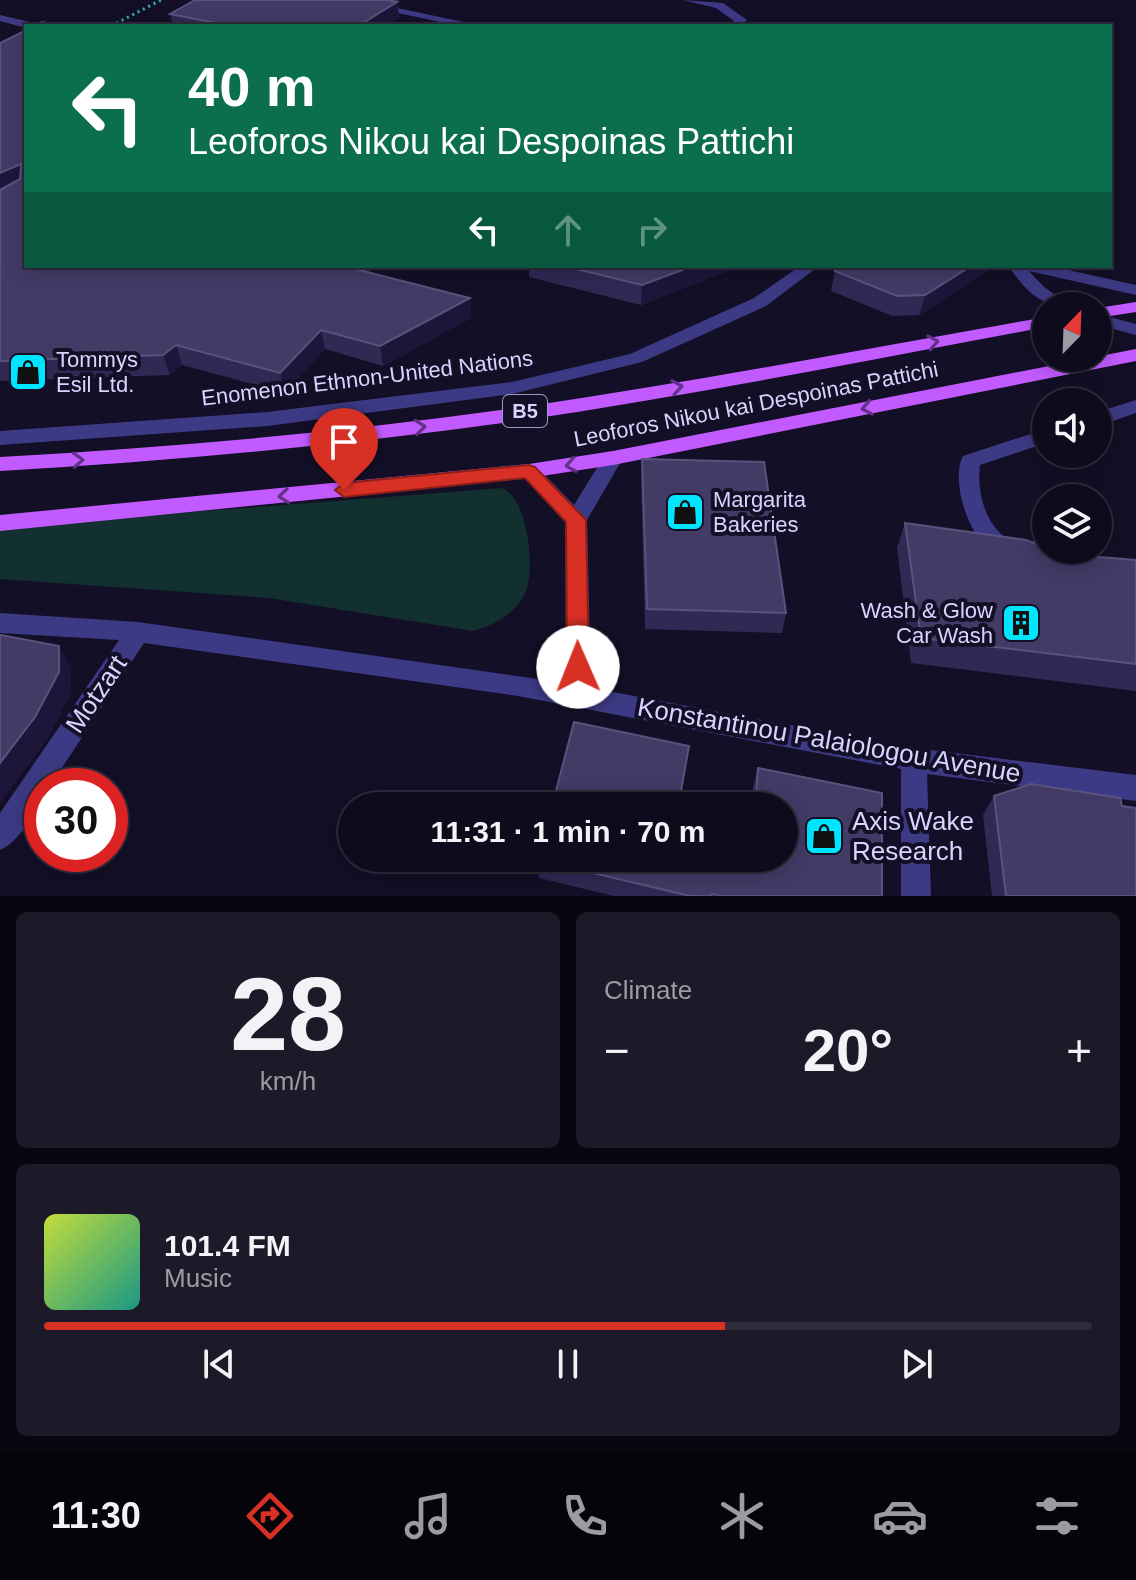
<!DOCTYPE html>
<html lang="en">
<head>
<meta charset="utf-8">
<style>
  body { margin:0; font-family:Arial,sans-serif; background:#1c1929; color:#f1f3f6; height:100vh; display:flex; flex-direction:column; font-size:30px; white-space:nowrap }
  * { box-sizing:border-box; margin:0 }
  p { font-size:26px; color:#9b9ba3 }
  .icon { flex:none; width:44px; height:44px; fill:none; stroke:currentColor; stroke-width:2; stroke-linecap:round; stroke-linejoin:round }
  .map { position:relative; height:896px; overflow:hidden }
  .drawer { display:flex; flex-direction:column; gap:16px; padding:16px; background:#08060f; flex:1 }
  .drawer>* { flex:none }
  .top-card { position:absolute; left:24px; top:24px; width:1088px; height:244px; border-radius:0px; box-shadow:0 4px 20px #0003,0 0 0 2px #2e2b3b; background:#0b6e4f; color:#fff; overflow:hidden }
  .needle { width:52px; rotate:23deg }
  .tools { position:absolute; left:1032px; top:292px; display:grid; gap:16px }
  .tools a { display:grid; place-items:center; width:80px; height:80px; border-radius:50%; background:#0e0b1c; box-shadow:0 4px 20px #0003,0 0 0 2px #2e2b3b; font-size:40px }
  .speed { position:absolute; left:24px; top:768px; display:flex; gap:16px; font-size:40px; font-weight:700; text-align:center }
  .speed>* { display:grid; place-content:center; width:104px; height:104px; border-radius:50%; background:#0e0b1c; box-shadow:0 4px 20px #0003,0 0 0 2px #2e2b3b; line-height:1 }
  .speed .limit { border:12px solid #d22; background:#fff; color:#111 }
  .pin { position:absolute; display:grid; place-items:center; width:68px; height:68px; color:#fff; margin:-82px -34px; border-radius:50% 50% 50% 0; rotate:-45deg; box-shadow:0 0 8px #0007 }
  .pin .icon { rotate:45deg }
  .me { position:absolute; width:88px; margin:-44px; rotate:359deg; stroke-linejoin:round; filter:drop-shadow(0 0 6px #0008) }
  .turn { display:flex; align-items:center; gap:28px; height:168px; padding:0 32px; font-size:36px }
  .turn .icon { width:104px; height:104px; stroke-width:2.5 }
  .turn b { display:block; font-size:56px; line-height:68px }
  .lanes { display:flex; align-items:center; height:76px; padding:0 32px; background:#0003; justify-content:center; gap:40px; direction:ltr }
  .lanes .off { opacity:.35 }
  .big { font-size:60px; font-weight:700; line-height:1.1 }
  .drawer .tile { flex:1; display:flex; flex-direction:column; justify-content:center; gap:12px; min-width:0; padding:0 28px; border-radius:12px; background:#1c1929 }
  .drawer .dial { align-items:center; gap:0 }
  .dial b { font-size:104px; line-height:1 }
  .song { display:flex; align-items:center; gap:24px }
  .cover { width:96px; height:96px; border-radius:12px; background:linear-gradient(135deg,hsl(70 70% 55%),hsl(170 70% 35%)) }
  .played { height:8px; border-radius:4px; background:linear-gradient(90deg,#d93025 65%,#2e2b3b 65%) }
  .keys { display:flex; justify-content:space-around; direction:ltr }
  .heat { display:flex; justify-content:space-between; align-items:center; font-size:44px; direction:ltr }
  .drawer .tiles { flex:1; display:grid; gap:16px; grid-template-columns:1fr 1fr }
  .tile:last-child { grid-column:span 2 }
  .trip { position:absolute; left:338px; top:792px; width:460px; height:80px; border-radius:40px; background:#0e0b1c; box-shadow:0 4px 20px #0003,0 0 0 2px #2e2b3b; font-weight:700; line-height:80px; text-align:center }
  .tab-bar { display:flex; height:128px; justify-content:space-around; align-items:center; background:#06040b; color:#9b9ba3 }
  .tab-bar .icon { width:56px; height:56px }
  .tab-bar .active { color:#d93025 }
  .tab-bar b { font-size:36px; color:#f1f3f6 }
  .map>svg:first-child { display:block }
  .green { fill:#12302f }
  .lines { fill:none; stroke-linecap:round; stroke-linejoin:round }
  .path { stroke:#2fb8b0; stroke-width:3; stroke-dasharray:2 4; stroke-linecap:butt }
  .minor { fill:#3d3a85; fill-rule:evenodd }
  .major { fill:#c25bff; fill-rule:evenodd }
  .wall { fill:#312854 }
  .shaded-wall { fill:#1d163a }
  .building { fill:#433a66; stroke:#5a527e; stroke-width:2 }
  .oneway { stroke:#623188 }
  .route { fill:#d93025; stroke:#8d1f18; stroke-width:2 }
  .labels { text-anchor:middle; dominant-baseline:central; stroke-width:8; stroke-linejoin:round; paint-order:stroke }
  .shield { fill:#130f26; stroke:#9e99be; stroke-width:2 }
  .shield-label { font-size:20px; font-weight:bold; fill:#d9d4ff }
  .poi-label { font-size:22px; fill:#d9d4ff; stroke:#130f26; text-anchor:start }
  .street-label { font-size:22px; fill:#d9d4ff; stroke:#130f26 }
  .near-street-label { font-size:26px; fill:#d9d4ff; stroke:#130f26 }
  .near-poi-label { font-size:26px; fill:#d9d4ff; stroke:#130f26; text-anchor:start }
</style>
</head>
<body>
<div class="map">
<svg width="1136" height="896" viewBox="0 0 1136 896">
  <rect width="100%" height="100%" fill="#130f26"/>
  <!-- green -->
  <path class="green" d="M 502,488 C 528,497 535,569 526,591 C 517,613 494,625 473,631 L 269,598 L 0,579 L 0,527 Z"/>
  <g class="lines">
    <!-- path -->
    <path class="path" d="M 111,26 L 161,0"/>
    <!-- minor -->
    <path class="minor" d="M 337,0 L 359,0 L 478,25 L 459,26 Z
      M 683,0 L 723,3 L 747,20 L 742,26 L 730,26 L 734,21 L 716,8 Z
      M 0,15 L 38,24 L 40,26 L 26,28 L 0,21 Z
      M 800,266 L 819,266 L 766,306 L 642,362 L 512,394 L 267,426 L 0,445 L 0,431 L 267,412 L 512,382 L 630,354 L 754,298 Z
      M 1008,266 L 1050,266 L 1136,285 L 1136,295 L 1029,271 L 1043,286 L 1069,306 C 1038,306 1026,290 1008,266 Z
      M 1098,314 L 1136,324 L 1136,335 L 1098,325 Z
      M 1136,400 L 1136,413 L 1098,426 L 1098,412 Z
      M 1046,429 L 1046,443 L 980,465 C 977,489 983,516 1000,533 C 1007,540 1015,543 1019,551 L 1016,557 C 978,569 947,484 963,456 Z
      M 613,451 L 620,453 L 623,458 L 587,520 L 591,688 L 914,748 L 1136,775 L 1136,801 L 927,774 L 931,896 L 901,896 L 901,769 L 518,696 L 144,643 L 50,786 L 42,786 C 42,806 19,843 0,850 L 0,813 L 119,640 L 0,633 L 0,613 L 138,622 L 566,683 L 565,522 L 519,471 L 522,466 L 536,466 L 574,505 L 606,453 Z"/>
    <!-- major -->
    <path class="major" d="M 1136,302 L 1136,312 L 1098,318 L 1098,308 Z
      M 1046,317 L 1046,327 C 870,360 694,395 517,421 C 345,445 173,461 0,471 L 0,457 C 175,447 349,432 523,407 C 698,381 872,348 1046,317 Z
      M 1136,349 L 1136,361 L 613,465 L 529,478 L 0,531 L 0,515 L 529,464 L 613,451 Z"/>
  </g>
  <!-- wall -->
  <path class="wall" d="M 195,0 L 399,0 L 397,2 L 399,18 L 386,26 L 173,26 L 170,14 Z
    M 0,43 L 26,266 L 374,266 L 369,272 L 354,268 L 470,298 L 471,318 L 383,366 L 325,349 L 285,393 L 182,365 L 170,375 L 0,381 Z
    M 529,266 L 740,266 L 641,305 L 529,277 Z
    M 995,266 L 919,315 L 892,316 L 831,291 L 835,271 Z
    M 642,459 L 786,613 L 782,633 L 645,629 L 641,480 Z
    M 905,523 L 1099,557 L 1136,560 L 1136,691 L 911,663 L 897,548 Z
    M 758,768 L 882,896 L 614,896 L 539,878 L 538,860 L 784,806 L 752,806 L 753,787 Z
    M 994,796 L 1136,896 L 992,896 L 983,815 Z"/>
  <!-- shaded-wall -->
  <path class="shaded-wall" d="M 397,2 L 399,18 L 386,26 L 358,26 Z
    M 21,164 L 26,176 L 0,196 L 0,173 Z
    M 693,266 L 740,266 L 641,305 L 642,285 Z
    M 971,266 L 995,266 L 919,315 L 925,295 Z
    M 470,298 L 471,318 L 383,366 L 380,346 Z
    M 321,330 L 325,349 L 285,393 L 280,373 Z
    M 176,345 L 182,365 L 170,375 L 163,355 Z
    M 59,646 L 71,667 L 71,693 L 49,737 L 0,803 L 0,763 Z"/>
  <!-- building -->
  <path class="building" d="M 195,0 L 388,0 L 397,2 L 358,26 L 231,26 L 170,14 Z
    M 42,22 L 62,26 L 33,26 Z
    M 26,30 L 26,266 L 352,266 L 351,268 L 470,298 L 380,346 L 321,330 L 280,373 L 176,345 L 163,355 L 0,361 L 0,190 L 20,179 L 21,164 L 0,173 L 0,43 Z
    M 564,266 L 693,266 L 642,285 Z
    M 842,266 L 971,266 L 925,295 L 897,296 L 835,271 Z
    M 642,459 L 764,462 L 786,613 L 647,609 Z
    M 905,523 L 1026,540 L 1046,547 L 1046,550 L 1062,550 L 1099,557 L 1136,560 L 1136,664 L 921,638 Z
    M 0,635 L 1,635 L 59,646 L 59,672 L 35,717 L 0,763 Z
    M 574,722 L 689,746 L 681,791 L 751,806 L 552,806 Z
    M 758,768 L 882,793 L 882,896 L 721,896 L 712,894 L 711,896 L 690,896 L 538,860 L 539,858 L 784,858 L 784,806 L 755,806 Z
    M 1031,784 L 1120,798 L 1122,806 L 1136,808 L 1136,896 L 1006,896 L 994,796 Z"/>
  <!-- one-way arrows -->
  <defs><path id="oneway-chevron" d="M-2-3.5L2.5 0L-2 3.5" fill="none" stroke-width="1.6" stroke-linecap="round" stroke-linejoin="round" transform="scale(2)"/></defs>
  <g class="oneway">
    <use href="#oneway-chevron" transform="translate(933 342) rotate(-10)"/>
    <use href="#oneway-chevron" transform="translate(677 387) rotate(-9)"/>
    <use href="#oneway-chevron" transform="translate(867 408) rotate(169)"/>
    <use href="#oneway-chevron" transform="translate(420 427) rotate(-6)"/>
    <use href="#oneway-chevron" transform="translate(78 460) rotate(-3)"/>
    <use href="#oneway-chevron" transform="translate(571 465) rotate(171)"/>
    <use href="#oneway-chevron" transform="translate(284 496) rotate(174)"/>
  </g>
  <!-- route -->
  <path class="route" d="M 529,465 L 535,467 L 586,520 L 589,667 L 586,674 L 578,677 L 570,674 L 567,667 L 566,522 L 525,478 L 344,497 L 335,490 L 344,483 Z"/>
  <!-- icons -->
  <defs>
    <symbol id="shop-square" viewBox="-11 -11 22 22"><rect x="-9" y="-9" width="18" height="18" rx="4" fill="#00e5ff" stroke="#130f26"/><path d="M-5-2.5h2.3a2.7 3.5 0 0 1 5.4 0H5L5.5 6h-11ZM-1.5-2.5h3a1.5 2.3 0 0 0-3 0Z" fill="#111"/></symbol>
    <symbol id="building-square" viewBox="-11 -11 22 22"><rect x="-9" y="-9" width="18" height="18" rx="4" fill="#00e5ff" stroke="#130f26"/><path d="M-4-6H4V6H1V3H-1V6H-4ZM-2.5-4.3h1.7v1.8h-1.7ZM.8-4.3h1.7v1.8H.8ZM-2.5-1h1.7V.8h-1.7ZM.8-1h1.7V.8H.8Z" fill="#111"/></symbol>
  </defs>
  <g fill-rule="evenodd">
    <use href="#shop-square" x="6" y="350" width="44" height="44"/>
    <use href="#shop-square" x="663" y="490" width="44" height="44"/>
    <use href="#building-square" x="999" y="601" width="44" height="44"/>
    <use href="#shop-square" x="802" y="814" width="44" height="44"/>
  </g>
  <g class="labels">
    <!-- shield labels -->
    <rect class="shield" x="503" y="395" width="44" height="32" rx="6"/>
    <g class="shield-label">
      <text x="525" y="411">B5</text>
    </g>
    <!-- poi labels -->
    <g class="poi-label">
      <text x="56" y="359">Tommys<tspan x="56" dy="25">Esil Ltd.</tspan></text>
      <text x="713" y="499">Margarita<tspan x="713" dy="25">Bakeries</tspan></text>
      <text x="993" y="610" text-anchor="end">Wash &amp; Glow<tspan x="993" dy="25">Car Wash</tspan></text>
    </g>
    <!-- street labels -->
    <g class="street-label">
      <text transform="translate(367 378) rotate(-7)">Enomenon Ethnon-United Nations</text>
      <text transform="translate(756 404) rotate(-11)">Leoforos Nikou kai Despoinas Pattichi</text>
    </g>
    <!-- near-street labels -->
    <g class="near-street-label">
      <text transform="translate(96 694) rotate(-56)">Motzart</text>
      <text transform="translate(829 740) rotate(10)">Konstantinou Palaiologou Avenue</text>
    </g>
    <!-- near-poi labels -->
    <g class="near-poi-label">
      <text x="852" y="821">Axis Wake<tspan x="852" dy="30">Research</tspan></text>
    </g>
  </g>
</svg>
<div class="tools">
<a><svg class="needle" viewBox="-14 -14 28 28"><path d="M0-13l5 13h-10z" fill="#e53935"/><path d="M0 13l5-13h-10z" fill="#9b9ba3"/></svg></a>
<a><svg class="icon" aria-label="sound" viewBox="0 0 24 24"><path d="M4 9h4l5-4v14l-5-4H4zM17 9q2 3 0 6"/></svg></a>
<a><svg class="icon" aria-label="layers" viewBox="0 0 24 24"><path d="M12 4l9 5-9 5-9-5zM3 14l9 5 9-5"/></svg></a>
</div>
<div class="speed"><div class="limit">30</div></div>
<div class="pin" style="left:344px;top:490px;background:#d93025"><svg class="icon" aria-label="arrive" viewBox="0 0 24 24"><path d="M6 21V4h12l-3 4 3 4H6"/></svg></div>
<svg class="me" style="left:578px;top:667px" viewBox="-20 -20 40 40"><circle r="19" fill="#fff"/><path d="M0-13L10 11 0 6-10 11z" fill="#d93025"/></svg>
<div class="trip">11:31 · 1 min · 70 m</div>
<div class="top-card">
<div class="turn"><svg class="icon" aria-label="left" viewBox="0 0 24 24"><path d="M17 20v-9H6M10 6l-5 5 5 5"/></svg><div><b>40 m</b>Leoforos Nikou kai Despoinas Pattichi</div></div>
<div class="lanes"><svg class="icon" aria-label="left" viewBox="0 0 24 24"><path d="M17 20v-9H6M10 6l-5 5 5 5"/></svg><svg class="icon off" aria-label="ahead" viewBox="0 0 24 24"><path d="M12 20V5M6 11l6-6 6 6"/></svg><svg class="icon off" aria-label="right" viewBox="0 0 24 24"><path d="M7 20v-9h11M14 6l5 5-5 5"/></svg></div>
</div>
</div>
<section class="drawer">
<div class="tiles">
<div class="tile dial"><b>28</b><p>km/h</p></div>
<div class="tile"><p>Climate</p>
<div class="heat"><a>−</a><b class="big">20°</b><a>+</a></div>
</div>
<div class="tile">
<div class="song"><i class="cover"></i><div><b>101.4 FM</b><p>Music</p></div></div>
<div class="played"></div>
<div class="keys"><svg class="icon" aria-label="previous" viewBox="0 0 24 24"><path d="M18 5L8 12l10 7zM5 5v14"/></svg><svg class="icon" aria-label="pause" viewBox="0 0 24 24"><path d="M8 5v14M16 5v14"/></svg><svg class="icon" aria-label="next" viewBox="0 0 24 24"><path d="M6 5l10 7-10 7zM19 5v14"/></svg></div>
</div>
</div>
</section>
<nav class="tab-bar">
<b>11:30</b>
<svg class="icon active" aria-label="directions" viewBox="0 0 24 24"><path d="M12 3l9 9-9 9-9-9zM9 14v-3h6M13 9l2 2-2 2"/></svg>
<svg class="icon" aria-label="music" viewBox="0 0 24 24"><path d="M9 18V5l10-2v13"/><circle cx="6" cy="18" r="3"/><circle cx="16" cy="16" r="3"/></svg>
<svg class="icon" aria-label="phone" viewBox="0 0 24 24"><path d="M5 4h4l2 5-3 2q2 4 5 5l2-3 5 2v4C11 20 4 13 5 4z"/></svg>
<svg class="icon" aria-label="climate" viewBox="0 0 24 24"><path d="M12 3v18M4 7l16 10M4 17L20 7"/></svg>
<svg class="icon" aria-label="car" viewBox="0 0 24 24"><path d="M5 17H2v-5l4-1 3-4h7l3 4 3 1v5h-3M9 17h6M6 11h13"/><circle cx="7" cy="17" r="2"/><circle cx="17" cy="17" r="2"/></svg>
<svg class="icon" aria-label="filters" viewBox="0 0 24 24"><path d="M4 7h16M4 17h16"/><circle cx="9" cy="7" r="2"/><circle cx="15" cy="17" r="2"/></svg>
</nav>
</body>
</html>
